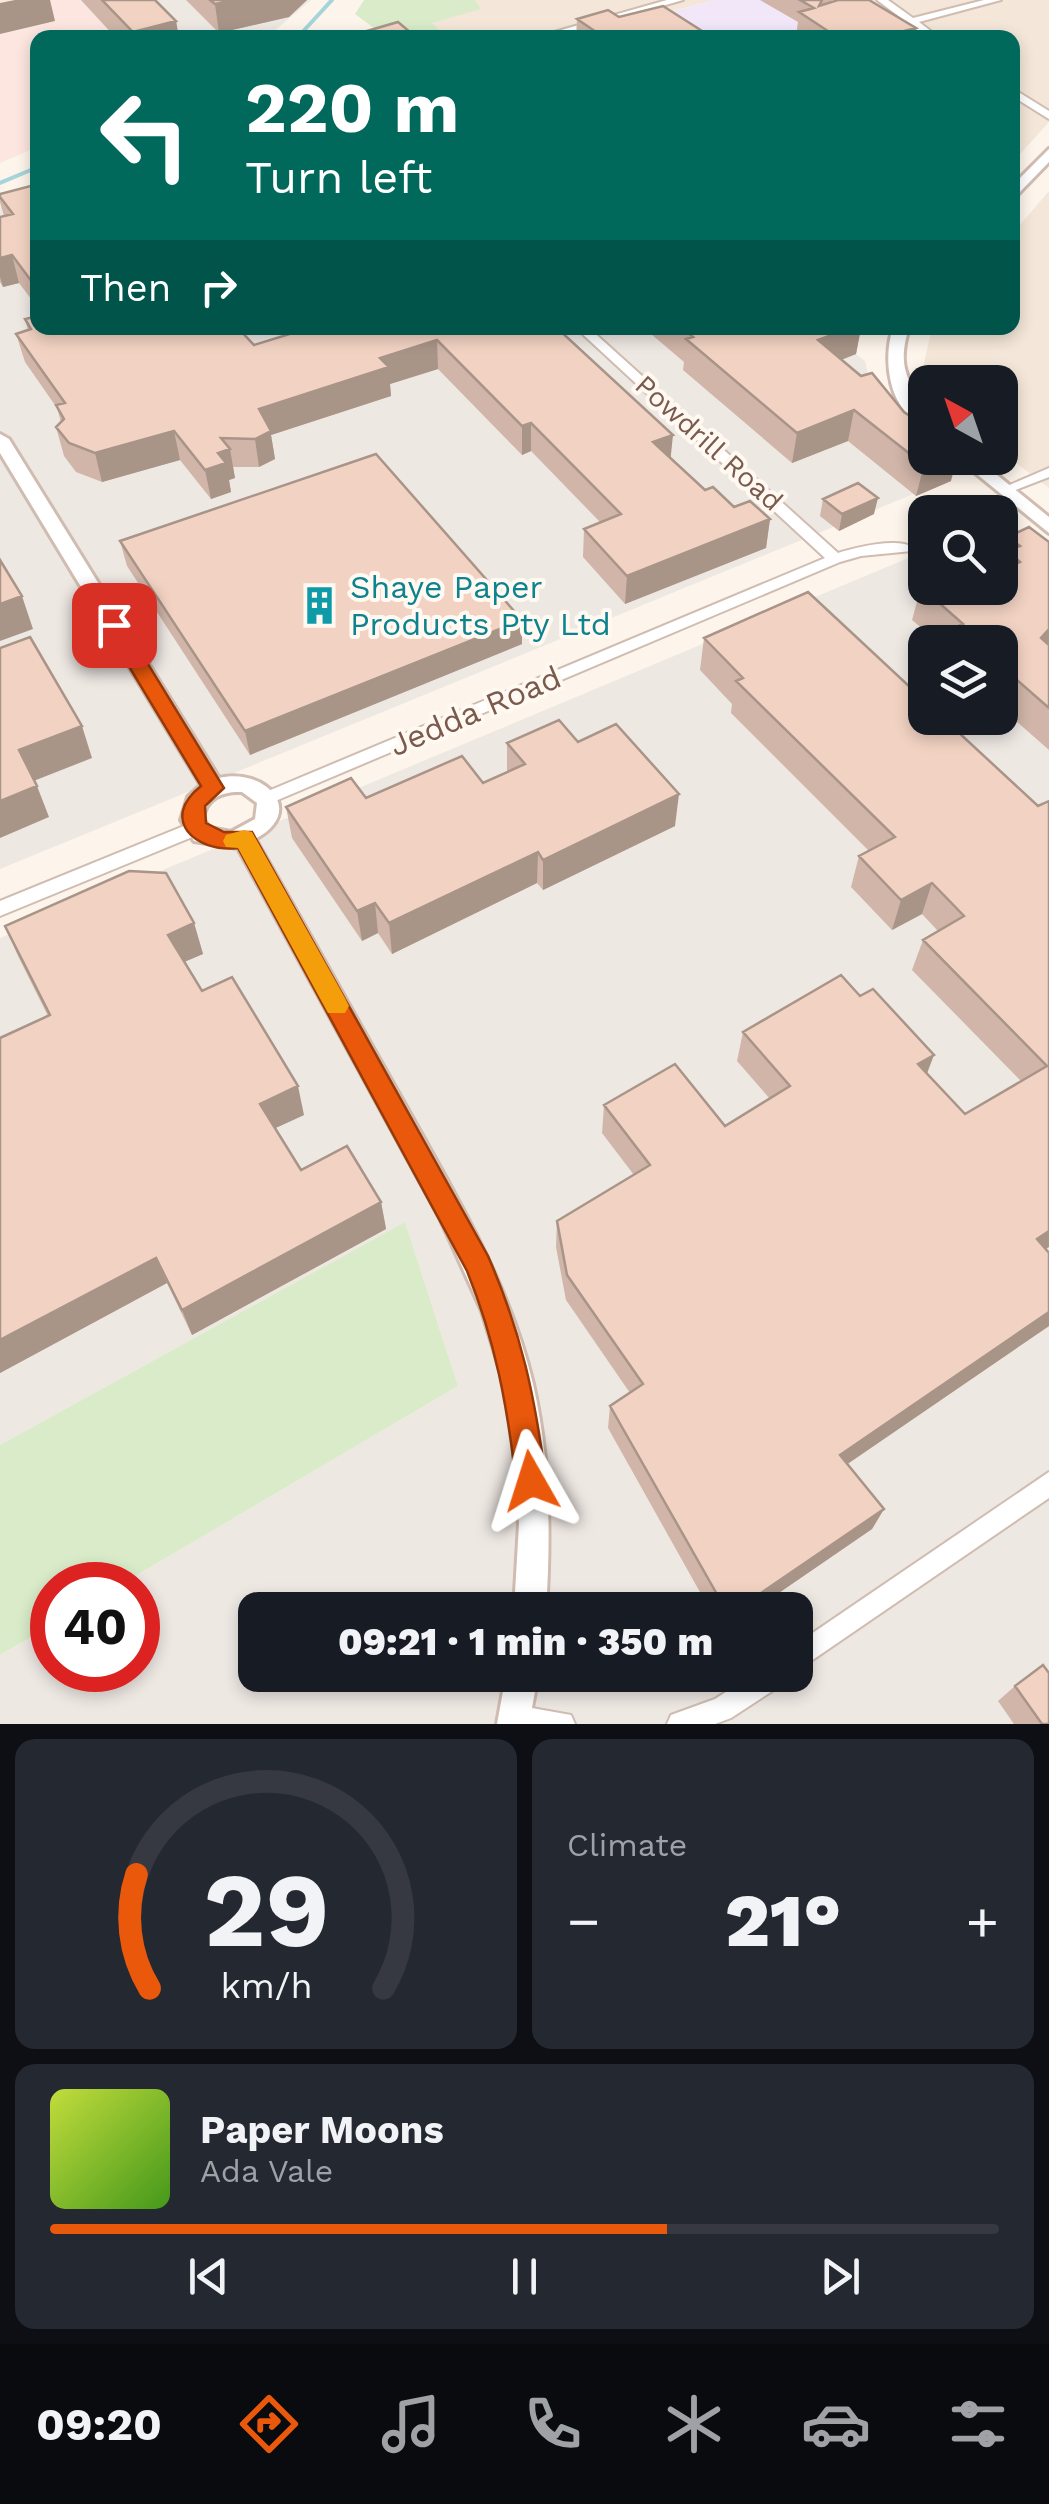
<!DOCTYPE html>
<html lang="en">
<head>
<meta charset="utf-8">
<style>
  body { margin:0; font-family:"Work Sans",sans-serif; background:#242831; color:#f1f3f6; height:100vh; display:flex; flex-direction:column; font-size:38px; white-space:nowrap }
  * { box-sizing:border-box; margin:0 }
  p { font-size:32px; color:#9ea1a6 }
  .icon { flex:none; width:55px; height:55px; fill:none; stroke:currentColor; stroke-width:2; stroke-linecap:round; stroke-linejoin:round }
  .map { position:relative; height:1724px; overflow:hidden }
  .panel { display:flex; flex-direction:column; gap:15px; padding:15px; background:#0d0f14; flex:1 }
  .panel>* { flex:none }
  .banner { position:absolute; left:30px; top:30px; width:990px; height:305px; border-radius:20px; box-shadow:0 5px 15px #0003; background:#00695c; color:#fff; overflow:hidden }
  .needle { width:65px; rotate:320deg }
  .tools { position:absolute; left:908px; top:365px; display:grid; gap:20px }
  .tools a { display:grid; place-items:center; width:110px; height:110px; border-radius:20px; background:#171b24; box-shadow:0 5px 15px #0003; font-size:50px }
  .speed { position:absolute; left:30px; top:1562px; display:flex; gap:20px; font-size:50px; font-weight:700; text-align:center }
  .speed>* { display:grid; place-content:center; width:130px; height:130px; border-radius:50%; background:#171b24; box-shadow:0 5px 15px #0003; line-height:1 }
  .speed .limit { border:15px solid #d22; background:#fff; color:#111 }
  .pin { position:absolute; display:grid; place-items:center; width:85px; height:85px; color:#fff; margin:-42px; border-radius:20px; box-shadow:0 5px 15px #0006 }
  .me { position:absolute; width:110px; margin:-55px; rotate:354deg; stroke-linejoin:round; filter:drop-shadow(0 0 8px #0008) }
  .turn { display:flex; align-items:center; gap:35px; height:210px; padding:0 50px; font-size:45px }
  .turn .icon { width:130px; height:130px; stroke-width:2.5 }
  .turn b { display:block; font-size:70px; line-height:85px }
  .then { display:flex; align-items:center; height:95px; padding:0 50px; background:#0003; gap:20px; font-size:38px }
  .big { font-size:75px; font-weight:800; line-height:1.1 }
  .panel .widget { flex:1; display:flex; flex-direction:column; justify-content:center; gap:15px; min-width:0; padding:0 35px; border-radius:20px; background:#242831 }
  .panel .dial { align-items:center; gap:0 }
  .dial svg { height:260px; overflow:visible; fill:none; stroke:#363941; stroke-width:7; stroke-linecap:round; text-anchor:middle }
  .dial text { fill:#f1f3f6; stroke:none }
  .song { display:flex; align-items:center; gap:30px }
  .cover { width:120px; height:120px; border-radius:15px; background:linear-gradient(135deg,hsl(70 70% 55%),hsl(100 70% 35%)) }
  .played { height:10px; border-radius:5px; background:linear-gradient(90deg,#ea580c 65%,#363941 65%) }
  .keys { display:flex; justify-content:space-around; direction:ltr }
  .heat { display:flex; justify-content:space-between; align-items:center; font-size:55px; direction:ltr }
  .panel .tiles { flex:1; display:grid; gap:15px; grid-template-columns:1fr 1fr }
  .widget:last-child { grid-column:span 2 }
  .trip { position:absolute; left:238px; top:1592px; width:575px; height:100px; border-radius:20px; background:#171b24; box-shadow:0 5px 15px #0003; font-weight:800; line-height:100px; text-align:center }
  .tabs { display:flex; height:160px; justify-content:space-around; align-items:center; background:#090b0e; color:#9ea1a6 }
  .tabs .icon { width:70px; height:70px }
  .tabs .current { color:#ea580c }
  .tabs b { font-size:45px; color:#f1f3f6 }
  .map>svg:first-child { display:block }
  .residential { fill:#f4e7d9 }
  .commercial { fill:#fce6df }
  .industrial { fill:#eee8e3; fill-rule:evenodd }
  .education { fill:#f2e7f9 }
  .green { fill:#d9ebc9 }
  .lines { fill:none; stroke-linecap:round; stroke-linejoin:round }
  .stream { stroke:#a5d4d9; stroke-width:4 }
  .minor-casing { stroke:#d0bcb0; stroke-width:4 }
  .tertiary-casing { stroke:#d0bcb0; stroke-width:6 }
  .minor { fill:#fff; fill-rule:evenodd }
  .tertiary { fill:#fff; fill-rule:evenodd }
  .wall { fill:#d0b5a8 }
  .shaded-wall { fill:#a99488 }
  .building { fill:#f2d3c3; stroke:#a99488; stroke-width:2.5 }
  .route { fill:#ea580c; stroke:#983908; stroke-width:2.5 }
  .slow { fill:#f59e0b }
  .labels { text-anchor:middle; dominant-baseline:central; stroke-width:8; stroke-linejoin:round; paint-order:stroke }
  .far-street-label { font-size:28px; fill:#795a4d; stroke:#fff9f2 }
  .culture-label { font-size:32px; fill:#0d838f; stroke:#fff9f2; text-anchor:start }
  .street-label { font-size:32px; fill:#795a4d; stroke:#fff9f2 }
</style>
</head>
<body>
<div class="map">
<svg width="1049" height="1724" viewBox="0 0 1049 1724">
  <rect width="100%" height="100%" fill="#fdf5eb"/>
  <!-- residential -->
  <path class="residential" d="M 475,0 L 714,0 L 576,37 L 448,37 L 431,23 L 480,9 Z
    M 864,0 L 1049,0 L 1049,122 L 1013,162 L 1012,38 L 919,37 Z
    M 1049,191 L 1049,488 L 1016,463 L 1000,456 L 1000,382 L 929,382 L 924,363 L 932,328 L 1012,328 L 1013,233 Z"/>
  <!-- commercial -->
  <path class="commercial" d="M 0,0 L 79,0 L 115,37 L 38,38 L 37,147 L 0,163 Z"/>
  <!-- industrial -->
  <path class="industrial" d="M 79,0 L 311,0 L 266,38 L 115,37 Z
    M 37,186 L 38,328 L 822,328 L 865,361 L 873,395 L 909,445 L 950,479 L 0,869 L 0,203 Z
    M 1000,521 L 1049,560 L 1049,1724 L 0,1724 L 0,1655 L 52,1625 L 52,1670 L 138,1670 L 138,1585 L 120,1585 L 458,1386 L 405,1222 L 0,1445 L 0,938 L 925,551 L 925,588 L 1000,588 ZM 925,642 L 1000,642 L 1000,718 L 925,718 ZM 255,1610 L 795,1610 L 795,1675 L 255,1675 Z"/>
  <!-- education -->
  <path class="education" d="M 714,0 L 864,0 L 919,37 L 576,38 Z"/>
  <!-- green -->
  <path class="green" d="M 364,0 L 475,0 L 481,9 L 432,23 L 448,38 L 386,37 L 355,14 Z
    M 405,1222 L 458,1386 L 120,1585 L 52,1585 L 52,1625 L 0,1655 L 0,1445 Z"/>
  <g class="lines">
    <!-- stream -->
    <path class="stream" d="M 297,38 L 332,0
      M 0,183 L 38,167"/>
    <defs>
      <path id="minor" d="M 667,0 L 683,0 L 551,38 L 533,38 Z
        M 877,0 L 888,0 L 913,18 L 984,0 L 1001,0 L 919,22 L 940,38 L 928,38 Z
        M 1012,88 L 1049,111 L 1049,119 L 1012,96 Z
        M 576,328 L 589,328 L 838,553 C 857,547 898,537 914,548 L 912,551 L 861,556 L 840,562 L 273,802 L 261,802 L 259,798 L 261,794 L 825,558 Z
        M 1049,468 L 1049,477 L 1005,494 L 998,490 Z
        M 196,821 L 202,823 L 205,828 L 202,833 L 0,916 L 0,901 Z
        M 1049,1472 L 1049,1498 L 795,1672 L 795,1645 Z
        M 752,1675 L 786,1675 L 783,1684 L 731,1718 L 715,1724 L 667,1724 L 671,1715 L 715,1699 Z
        M 515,1705 L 571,1715 L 575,1724 L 505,1724 L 502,1718 L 506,1709 Z"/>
      <path id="tertiary" d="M 1049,149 L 1049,162 L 1012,200 L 1012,186 Z
        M 893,328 L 909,328 C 891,383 925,387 925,426 C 889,412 882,360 893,328 Z
        M 0,434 L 9,439 L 219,778 C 264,767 308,811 255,839 C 306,927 354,1015 404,1103 C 454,1193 509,1283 533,1384 C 550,1458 551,1534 546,1610 L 514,1610 L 519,1524 L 513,1438 L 504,1382 L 482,1311 L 440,1218 L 238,848 L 194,841 L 181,820 L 188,797 L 201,785 L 0,453 ZM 242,792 L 257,803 L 255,819 L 231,832 L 209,828 L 203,819 C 205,798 223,791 242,792 Z
        M 957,458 L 976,458 L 1049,517 L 1049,533 Z
        M 506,1675 L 538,1675 L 529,1724 L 497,1724 Z"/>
    </defs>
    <!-- minor casing -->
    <use href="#minor" class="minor-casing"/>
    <!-- tertiary casing -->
    <use href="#tertiary" class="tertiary-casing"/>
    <!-- minor -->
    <use href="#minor" class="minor"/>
    <!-- tertiary -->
    <use href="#tertiary" class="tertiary"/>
  </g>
  <!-- wall -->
  <path class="wall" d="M 81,0 L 155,0 L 176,21 L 179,38 L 116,38 Z
    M 186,0 L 307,0 L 289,17 L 219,33 Z
    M 760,0 L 832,0 L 831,2 L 914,38 L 800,38 L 796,35 L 798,22 Z
    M 619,17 L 713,38 L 576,38 L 577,19 Z
    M 38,184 L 38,308 L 19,283 L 3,287 L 0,282 L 0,217 L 4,216 L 0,202 L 0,194 Z
    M 25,319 L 254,345 L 557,328 L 671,458 L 705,490 L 734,507 L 770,519 L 766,548 L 625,604 L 583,557 L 584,529 L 600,522 L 531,451 L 522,455 L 438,369 L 390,384 L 391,396 L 271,435 L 275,459 L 259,467 L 233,467 L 235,478 L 229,480 L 231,492 L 211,499 L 180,460 L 102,482 L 76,472 L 64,456 L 56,427 L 61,422 L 57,408 L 25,362 L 16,334 L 28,330 Z
    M 644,328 L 861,328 L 856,354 L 841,360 L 951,481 L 916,496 L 848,441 L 792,463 L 683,370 L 684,362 Z
    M 823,499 L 874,514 L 839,531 L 820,516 Z
    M 1008,537 L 1049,542 L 1049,750 L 1000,707 L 1000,642 L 938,642 L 912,620 L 921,587 L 1000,588 L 1000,563 Z
    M 120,541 L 522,644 L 250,755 L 127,566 Z
    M 704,638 L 1038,806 L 1049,801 L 1046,1249 L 1049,1253 L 1049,1326 L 847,1464 L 884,1509 L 872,1529 L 754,1610 L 710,1610 L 608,1428 L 610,1406 L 630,1393 L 566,1300 L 556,1247 L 557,1221 L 634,1175 L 602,1133 L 604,1105 L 725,1126 L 770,1099 L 737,1061 L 743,1032 L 927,1074 L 965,1114 L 1021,1081 L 912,970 L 923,940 L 938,931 L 922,914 L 892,930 L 851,887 L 859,856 L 869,851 L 731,713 L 732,704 L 700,670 Z
    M 578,742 L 675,826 L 543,890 L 537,883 L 392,954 L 378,933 L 362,941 L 292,838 L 286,807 L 483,783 L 507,772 L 507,743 Z
    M 194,923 L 203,954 L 184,962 L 202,991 L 304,1115 L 275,1128 L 301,1170 L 381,1202 L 386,1229 L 192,1335 L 167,1283 L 0,1373 L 0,1038 L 48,1016 L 18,956 L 5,926 Z
    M 1015,1686 L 1049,1724 L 1014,1724 L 998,1701 Z"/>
  <!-- shaded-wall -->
  <path class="shaded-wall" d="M 15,0 L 50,0 L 55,21 L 0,34 L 0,3 Z
    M 235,0 L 307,0 L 289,17 L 219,33 L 215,4 Z
    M 176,21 L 179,38 L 134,38 L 133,32 Z
    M 916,28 L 914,38 L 892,38 L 892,34 Z
    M 12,255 L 19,283 L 3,287 L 0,277 L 0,258 Z
    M 851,328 L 861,328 L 856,354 L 813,371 L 818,340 Z
    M 437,340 L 438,369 L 390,384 L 391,396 L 271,435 L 275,459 L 259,467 L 255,439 L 259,409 L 380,358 Z
    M 854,410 L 848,441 L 792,463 L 797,433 Z
    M 531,423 L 531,451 L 522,455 L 522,426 Z
    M 174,431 L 180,460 L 102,482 L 95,453 Z
    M 673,435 L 670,464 L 653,442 Z
    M 230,449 L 235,478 L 229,480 L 231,492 L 211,499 L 205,470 L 218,453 Z
    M 942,458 L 957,458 L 951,481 L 916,496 L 924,465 Z
    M 878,498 L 874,514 L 839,531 L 842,514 Z
    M 770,519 L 766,548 L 625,604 L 627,576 Z
    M 22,596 L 33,629 L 0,641 L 0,604 Z
    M 522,620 L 522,644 L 250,755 L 245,731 Z
    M 1049,629 L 1049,648 L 1041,638 Z
    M 82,726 L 92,758 L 31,782 L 19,750 Z
    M 37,786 L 49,817 L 0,838 L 0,801 Z
    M 679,794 L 675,826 L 543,890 L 543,860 Z
    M 538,852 L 537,883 L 392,954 L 389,923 Z
    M 932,883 L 922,914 L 892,930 L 901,900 Z
    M 375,903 L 378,933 L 362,941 L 357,911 Z
    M 194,923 L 203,954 L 177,965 L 168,935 Z
    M 934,1055 L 923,1084 L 918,1064 Z
    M 298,1086 L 304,1115 L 267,1132 L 260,1104 Z
    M 381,1202 L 386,1229 L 192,1335 L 182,1310 Z
    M 1049,1231 L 1049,1247 L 1022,1265 L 1037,1239 Z
    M 156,1258 L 167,1283 L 0,1373 L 0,1340 Z
    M 1049,1312 L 1049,1326 L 830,1476 L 840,1455 Z
    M 884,1509 L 872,1529 L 754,1610 L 736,1610 Z"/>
  <!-- building -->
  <path class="building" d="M 102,0 L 155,0 L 176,21 L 133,32 Z
    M 210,0 L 235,0 L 215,4 Z
    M 800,0 L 822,0 L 819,6 L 838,0 L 869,0 L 916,28 L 892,34 L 897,38 L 806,38 L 828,31 L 799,12 L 814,8 Z
    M 663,6 L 713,38 L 657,38 L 655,36 L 649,38 L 605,38 L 577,19 L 608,10 L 619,17 Z
    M 398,22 L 417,38 L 343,38 Z
    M 38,184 L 38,290 L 12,255 L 0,258 L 0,217 L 13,214 L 0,197 L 0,194 Z
    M 38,316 L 38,328 L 238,328 L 254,345 L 309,328 L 557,328 L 673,435 L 653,442 L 705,490 L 713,487 L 734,507 L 750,501 L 770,519 L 627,576 L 584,529 L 621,514 L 531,423 L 522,426 L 437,340 L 380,358 L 389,367 L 259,409 L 271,431 L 255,439 L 221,438 L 230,449 L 218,453 L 226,463 L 205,470 L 174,431 L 95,453 L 69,443 L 56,427 L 64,419 L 56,405 L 65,403 L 16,334 L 31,329 L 25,319 Z
    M 682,328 L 851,328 L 818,340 L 861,376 L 872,373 L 904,412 L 925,426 L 925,458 L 942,458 L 924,465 L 854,410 L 797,433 L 686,339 L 693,337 Z
    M 376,454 L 522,620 L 245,731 L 120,541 Z
    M 858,483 L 878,498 L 842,514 L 823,499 Z
    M 1029,527 L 1049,542 L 1049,629 L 1041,638 L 1049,645 L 1049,708 L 1000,665 L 1000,642 L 973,642 L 956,627 L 963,624 L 921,587 L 925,585 L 925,588 L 1000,588 L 1000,571 L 1020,562 L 1008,551 L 1020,546 L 1008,537 Z
    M 0,560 L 22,596 L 0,604 Z
    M 808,592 L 925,701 L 925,718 L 943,718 L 1038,806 L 1049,801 L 1049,1231 L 1037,1239 L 1049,1253 L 1049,1312 L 840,1455 L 884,1509 L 736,1610 L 726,1610 L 610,1406 L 643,1384 L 567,1275 L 557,1221 L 650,1165 L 604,1105 L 675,1064 L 725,1126 L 790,1086 L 743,1032 L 841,975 L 860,996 L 873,989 L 934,1055 L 918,1064 L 965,1114 L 1047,1066 L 923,940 L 964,916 L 932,883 L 901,900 L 859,856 L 895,837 L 736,681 L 743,678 L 704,638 Z
    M 30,637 L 82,726 L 19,750 L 37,786 L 0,801 L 0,648 Z
    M 559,720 L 578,742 L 616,724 L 679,794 L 543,860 L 538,852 L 389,923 L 375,903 L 357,911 L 286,807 L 351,778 L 366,798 L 462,756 L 483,783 L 525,764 L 507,743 Z
    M 129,871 L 166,873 L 194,923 L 168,935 L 202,991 L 232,977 L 298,1086 L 260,1104 L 301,1170 L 347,1146 L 381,1202 L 182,1310 L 156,1258 L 0,1340 L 0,1038 L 50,1015 L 5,926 Z
    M 1043,1665 L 1049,1673 L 1049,1724 L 1042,1724 L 1015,1686 Z"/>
  <!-- route -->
  <path class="route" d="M 114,618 L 121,620 L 224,788 L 205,806 L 206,823 L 224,832 L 252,832 L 488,1256 C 522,1334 535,1397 546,1481 L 542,1491 L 531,1496 L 521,1491 L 516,1481 C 507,1405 496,1343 467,1271 L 238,848 C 195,853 159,819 201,786 L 104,625 Z"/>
  <!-- slow -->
  <path class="slow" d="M 244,830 L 252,832 L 345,998 L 349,1006 L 345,1013 L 328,1013 L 238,848 L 226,847 L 223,841 L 226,835 Z"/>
  <!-- icons -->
  <defs>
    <symbol id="building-bare" viewBox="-9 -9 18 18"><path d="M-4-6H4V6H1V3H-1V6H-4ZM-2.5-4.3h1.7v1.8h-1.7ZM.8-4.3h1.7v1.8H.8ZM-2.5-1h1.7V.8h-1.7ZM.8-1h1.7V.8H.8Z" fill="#0f9aa8" stroke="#fff9f2" stroke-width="2.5" paint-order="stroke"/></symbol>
  </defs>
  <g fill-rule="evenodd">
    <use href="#building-bare" x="292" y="578" width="55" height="55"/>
  </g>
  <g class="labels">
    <!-- far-street labels -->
    <g class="far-street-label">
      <text transform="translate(709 443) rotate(42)">Powdrill Road</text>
    </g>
    <!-- culture labels -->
    <g class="culture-label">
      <text x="350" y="587">Shaye Paper<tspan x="350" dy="37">Products Pty Ltd</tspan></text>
    </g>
    <!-- street labels -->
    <g class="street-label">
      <text transform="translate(475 711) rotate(-23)">Jedda Road</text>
    </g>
  </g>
</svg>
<div class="tools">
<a><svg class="needle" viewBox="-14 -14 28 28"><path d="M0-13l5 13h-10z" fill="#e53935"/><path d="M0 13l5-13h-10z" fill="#9ea1a6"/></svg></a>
<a><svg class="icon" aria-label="search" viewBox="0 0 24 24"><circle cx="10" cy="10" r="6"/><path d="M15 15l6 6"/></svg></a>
<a><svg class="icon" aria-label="layers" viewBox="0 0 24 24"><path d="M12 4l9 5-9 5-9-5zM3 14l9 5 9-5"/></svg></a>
</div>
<div class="speed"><div class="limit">40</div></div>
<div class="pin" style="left:114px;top:625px;background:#d93025"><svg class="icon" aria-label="arrive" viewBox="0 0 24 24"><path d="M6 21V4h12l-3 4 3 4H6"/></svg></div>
<svg class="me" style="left:531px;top:1481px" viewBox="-20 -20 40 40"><path d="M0-17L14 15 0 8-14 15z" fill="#ea580c" stroke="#fff" stroke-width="4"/></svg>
<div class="trip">09:21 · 1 min · 350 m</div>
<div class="banner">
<div class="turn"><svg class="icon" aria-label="left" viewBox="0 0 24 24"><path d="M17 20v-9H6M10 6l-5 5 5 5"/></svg><div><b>220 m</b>Turn left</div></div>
<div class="then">Then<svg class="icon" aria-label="right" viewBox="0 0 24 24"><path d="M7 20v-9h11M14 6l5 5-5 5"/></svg></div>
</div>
</div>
<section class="panel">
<div class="tiles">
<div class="widget dial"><svg viewBox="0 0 100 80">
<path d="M14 69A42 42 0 1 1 86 69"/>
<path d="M14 69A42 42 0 0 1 10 34" stroke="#ea580c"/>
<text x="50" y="56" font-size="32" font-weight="700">29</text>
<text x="50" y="72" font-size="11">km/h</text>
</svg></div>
<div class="widget"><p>Climate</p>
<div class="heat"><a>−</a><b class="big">21°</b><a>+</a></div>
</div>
<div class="widget">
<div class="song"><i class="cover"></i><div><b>Paper Moons</b><p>Ada Vale</p></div></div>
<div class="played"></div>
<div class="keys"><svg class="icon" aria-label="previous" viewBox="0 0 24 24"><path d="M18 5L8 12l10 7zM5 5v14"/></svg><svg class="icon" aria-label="pause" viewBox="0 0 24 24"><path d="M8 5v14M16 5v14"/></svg><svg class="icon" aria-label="next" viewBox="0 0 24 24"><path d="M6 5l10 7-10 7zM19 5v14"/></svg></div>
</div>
</div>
</section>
<nav class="tabs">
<b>09:20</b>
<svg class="icon current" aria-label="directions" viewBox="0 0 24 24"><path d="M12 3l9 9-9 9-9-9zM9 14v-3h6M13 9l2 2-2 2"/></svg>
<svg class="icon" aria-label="music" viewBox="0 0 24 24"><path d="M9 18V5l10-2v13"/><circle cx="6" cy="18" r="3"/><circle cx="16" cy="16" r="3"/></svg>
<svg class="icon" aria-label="phone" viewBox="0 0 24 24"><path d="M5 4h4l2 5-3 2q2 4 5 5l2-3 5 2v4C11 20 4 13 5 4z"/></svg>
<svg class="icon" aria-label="climate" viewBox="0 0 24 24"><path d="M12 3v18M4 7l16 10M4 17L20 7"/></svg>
<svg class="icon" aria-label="car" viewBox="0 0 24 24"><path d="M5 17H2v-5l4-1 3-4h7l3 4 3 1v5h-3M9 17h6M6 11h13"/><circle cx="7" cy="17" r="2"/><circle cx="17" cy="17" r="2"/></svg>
<svg class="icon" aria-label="filters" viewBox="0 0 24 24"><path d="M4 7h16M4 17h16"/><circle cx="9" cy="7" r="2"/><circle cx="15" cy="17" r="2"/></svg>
</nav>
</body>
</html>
